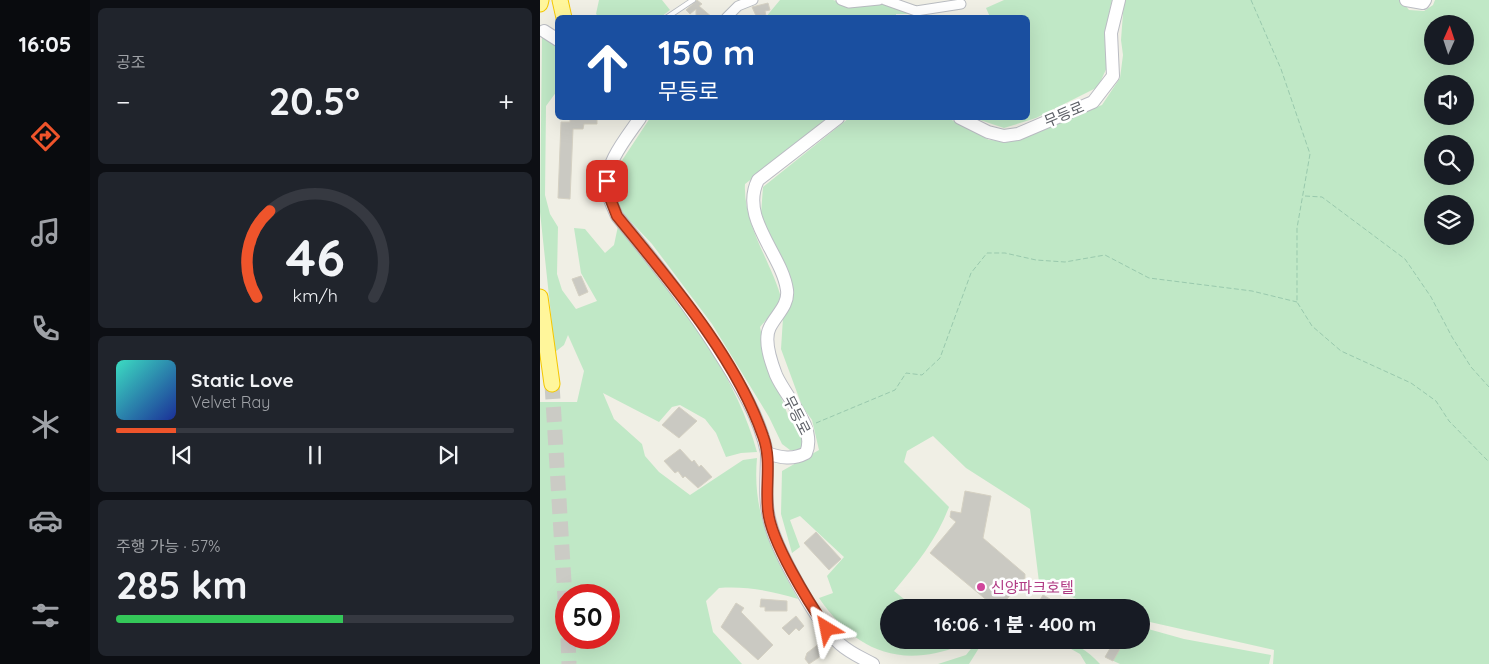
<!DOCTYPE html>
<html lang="ko">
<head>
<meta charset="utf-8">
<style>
  body { margin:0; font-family:Quicksand,"Noto Sans KR",sans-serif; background:#20242c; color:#f1f3f6; height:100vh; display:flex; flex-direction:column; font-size:19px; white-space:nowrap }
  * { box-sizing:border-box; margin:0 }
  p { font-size:16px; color:#9ea1a6 }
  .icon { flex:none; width:28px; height:28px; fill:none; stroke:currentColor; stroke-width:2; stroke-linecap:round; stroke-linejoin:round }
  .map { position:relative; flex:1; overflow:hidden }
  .sheet { display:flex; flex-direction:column; gap:8px; padding:8px; background:#0d0f14; width:450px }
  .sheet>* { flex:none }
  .top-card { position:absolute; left:15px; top:15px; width:475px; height:105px; border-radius:8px; box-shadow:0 5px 20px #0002; background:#1a4fa0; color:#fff; overflow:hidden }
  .needle { width:32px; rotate:3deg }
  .controls { position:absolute; left:884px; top:15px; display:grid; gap:10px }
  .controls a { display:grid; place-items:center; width:50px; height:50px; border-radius:50%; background:#171b24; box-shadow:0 5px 20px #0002; font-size:25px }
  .speed { position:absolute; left:15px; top:584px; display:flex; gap:10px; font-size:25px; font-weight:700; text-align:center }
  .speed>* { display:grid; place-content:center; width:65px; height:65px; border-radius:50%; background:#171b24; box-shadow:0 5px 20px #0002; line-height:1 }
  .speed .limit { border:8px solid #d22; background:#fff; color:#111 }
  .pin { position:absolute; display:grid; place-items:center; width:42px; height:42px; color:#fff; margin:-21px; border-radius:10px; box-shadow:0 2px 8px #0006 }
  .me { position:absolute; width:55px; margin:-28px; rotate:325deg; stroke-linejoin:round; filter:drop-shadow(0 0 4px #0008) }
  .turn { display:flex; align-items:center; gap:18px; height:105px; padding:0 20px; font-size:22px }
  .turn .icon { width:65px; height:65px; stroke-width:2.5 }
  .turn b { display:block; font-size:35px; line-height:42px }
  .big { font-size:38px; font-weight:800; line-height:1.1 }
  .sheet .widget { flex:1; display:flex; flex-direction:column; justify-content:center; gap:8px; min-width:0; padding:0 18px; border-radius:8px; background:#20242c }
  .sheet .dial { align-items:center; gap:0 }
  .dial svg { height:130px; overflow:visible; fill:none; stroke:#363941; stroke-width:7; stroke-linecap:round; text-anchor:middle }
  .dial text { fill:#f1f3f6; stroke:none }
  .song { display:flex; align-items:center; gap:15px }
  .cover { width:60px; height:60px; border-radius:8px; background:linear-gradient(135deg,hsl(170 70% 55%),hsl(230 70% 35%)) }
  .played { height:5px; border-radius:2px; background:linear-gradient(90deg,#ef542b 15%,#363941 15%) }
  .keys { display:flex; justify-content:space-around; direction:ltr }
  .heat { display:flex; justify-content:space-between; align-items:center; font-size:28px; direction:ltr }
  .charge { height:8px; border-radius:4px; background:linear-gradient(90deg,#34c759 57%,#363941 0) }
  .trip { position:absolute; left:340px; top:599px; width:270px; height:50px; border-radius:25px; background:#171b24; box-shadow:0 5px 20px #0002; font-weight:800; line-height:50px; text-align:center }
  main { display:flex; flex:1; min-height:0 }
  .tab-bar { display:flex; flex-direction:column; width:90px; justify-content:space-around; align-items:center; background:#090b0e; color:#9ea1a6 }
  .tab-bar .icon { width:35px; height:35px }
  .tab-bar .current { color:#ef542b }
  .tab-bar b { font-size:22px; color:#f1f3f6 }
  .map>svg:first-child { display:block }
  .green { fill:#c0e8c6; fill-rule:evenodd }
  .building { fill:#cac9c2; stroke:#d5d1c3 }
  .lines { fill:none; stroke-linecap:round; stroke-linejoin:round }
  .trunk-tunnel { stroke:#cbcbc5; stroke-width:15; stroke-dasharray:15 8; stroke-linecap:butt }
  .service-casing { stroke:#b9bcc1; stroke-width:6 }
  .minor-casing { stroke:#b9bcc1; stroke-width:11 }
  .secondary-casing { stroke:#babcc3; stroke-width:14 }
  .trunk-casing { stroke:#f4c700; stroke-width:17 }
  .path { stroke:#99c9ad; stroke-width:1; stroke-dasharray:5 2.5; stroke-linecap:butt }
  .service { stroke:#fff; stroke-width:4.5 }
  .minor { stroke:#fff; stroke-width:9 }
  .secondary { stroke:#fff; stroke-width:12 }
  .trunk { stroke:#fff69b; stroke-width:15 }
  .route-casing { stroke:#9b371c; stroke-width:12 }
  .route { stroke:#ef542b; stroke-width:9 }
  .hotel-dot { fill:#d1479c; stroke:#fff; stroke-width:2 }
  .labels { text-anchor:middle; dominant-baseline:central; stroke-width:5; stroke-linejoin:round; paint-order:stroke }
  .street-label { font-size:15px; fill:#5c5f66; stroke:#fff }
  .hotel-label { font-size:15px; fill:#b23c85; stroke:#fff; text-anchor:start }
</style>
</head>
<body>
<main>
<nav class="tab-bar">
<b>16:05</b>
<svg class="icon current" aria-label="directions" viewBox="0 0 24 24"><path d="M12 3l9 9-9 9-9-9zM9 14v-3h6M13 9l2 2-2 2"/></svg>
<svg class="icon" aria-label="music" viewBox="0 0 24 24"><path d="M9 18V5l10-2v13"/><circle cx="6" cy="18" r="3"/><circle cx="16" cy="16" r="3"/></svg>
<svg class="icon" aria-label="phone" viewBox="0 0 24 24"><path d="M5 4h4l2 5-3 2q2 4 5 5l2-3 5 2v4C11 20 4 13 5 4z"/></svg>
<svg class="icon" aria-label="climate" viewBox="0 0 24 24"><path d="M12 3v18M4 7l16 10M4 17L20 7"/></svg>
<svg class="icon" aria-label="car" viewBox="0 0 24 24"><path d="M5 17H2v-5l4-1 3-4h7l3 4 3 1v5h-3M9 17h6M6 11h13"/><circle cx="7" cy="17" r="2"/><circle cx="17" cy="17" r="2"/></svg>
<svg class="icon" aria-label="filters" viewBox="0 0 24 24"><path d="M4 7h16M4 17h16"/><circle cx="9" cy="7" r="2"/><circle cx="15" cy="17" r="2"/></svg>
</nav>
<section class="sheet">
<div class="widget"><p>공조</p>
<div class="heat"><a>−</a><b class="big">20.5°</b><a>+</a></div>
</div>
<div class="widget dial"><svg viewBox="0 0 100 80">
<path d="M14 69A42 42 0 1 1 86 69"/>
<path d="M14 69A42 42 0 0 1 22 16" stroke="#ef542b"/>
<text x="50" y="56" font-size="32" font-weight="700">46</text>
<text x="50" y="72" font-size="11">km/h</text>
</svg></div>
<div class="widget">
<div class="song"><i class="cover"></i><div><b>Static Love</b><p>Velvet Ray</p></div></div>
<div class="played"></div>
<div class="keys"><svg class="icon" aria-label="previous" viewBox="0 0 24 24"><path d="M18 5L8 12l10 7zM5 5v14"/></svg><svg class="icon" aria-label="pause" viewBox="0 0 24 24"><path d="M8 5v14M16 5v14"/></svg><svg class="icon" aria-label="next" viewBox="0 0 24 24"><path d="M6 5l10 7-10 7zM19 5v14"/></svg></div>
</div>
<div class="widget"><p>주행 가능 · 57%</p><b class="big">285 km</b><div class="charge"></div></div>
</section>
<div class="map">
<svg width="949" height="664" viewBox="0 0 949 664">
  <rect width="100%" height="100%" fill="#f0efe5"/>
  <!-- green -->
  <path class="green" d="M 59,0 L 122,0 L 130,10 L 121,17 L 59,17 L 56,14 Z
    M 240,0 L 293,0 L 310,5 L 330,2 L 352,5 L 370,11 L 369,14 L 356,14 L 356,18 L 225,18 Z
    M 464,0 L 572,0 L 566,28 L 568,65 L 558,87 L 496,118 L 464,128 L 434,118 L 488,118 L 488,18 L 450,17 L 446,8 Z
    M 584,0 L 861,0 L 869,10 L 884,11 L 893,5 L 895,0 L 949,0 L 949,664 L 733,664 L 734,650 L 601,620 L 601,608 L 554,607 L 499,582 L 490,509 L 426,468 L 393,436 L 367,451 L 364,462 L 409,507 C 397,539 376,565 354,591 L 374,607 L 349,608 L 349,640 L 424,640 C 417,649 407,650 396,653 C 344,664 308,640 279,598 L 293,593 L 287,576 L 304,557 L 260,516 L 250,520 L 260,547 L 252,553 L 241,514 L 242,471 L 279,450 L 272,420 L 262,406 L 241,349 L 243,318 L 250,297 L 221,214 L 223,187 L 309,118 L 408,118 L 449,140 L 470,141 L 562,105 L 580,78 L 583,55 L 581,40 ZM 892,24 L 925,24 L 925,56 L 892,56 ZM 892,84 L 925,84 L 925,116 L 892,116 ZM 892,144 L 925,144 L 925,176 L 892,176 ZM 892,204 L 925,204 L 925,236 L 892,236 Z
    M 2,37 L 17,47 L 17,91 L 6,106 L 5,195 L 10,214 L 18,227 L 17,274 L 22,290 L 36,309 L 57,301 L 41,273 L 34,228 L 45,229 L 65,253 L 74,245 L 78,226 C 132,290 195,370 217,452 L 201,453 L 186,457 L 176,433 L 165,419 L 140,405 L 132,407 L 119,422 L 63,393 L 74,419 L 102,444 L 105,456 L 119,472 L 150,495 L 203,460 L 217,458 C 212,513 232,552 258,599 C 231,591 207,586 179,588 L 166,601 L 173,632 L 202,664 L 0,664 L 0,402 L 37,402 L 44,371 L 28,335 L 24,345 L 15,352 L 0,212 ZM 26,595 L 69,595 L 69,638 L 26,638 Z
    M 110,118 L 291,118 L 205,184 C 203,226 232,262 242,301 L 220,327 L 226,357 L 247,413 L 266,444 L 258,450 L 250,450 L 242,444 L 229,417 L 172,324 L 112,244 L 76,206 L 77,168 Z
    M 601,627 L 644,639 L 731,655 L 729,664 L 580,664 L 565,657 L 575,640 L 601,640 Z
    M 438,640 L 444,640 L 429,664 L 398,664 L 426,655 Z
    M 515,640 C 533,640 548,651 560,664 L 546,664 L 540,654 Z"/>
  <!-- building -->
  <path class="building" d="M 157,0 L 162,4 L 159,6 L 173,18 L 156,18 L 156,9 L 150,14 L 146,10 Z
    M 228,3 L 230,10 L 225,11 L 226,16 L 217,18 L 212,7 Z
    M 30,118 L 57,118 L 57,124 L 44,124 L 43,129 L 33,129 L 30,199 L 18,198 L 21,122 L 30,122 Z
    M 41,276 L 48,292 L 39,296 L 32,279 Z
    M 139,407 L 157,421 L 139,438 L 122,425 Z
    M 140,449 L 152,462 L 154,460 L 159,467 L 161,465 L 172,477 L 158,488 L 145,476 L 143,478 L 138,471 L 135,473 L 124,461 Z
    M 425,491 L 451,496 L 443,538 L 485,574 L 485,578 L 461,606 L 455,607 L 390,553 L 416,522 L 410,517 L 411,511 L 421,513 Z
    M 276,532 L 301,559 L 289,570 L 264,543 Z
    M 503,595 L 510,599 L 508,602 L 517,608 L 495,608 Z
    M 221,599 L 247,601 L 247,611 L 225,611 L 225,607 L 220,607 Z
    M 196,603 L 204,608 L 201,612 L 233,645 L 218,660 L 181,627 Z
    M 256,616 L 264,626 L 259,631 L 256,628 L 249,635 L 242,628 Z
    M 575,640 L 585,640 L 573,661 L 565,657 Z
    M 280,643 L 287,652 L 269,664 L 265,659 L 267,653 Z"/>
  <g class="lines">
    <!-- trunk-tunnel -->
    <path class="trunk-tunnel" d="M 12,384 L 26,615
      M 28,638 L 29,664"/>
    <defs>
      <path id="service" d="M 126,18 L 153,0"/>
      <path id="minor" d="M 301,0 L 309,3 L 339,0
        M 345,0 L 376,11 L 421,4
        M 186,18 L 198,6 L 213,0"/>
      <path id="secondary" d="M 866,0 L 883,3 L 885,0
        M 4,31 L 18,40
        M 100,118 C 87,137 63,165 67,190 C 69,199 73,207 77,216 C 114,261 151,307 182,357 C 201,387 220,418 227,453 C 241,458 253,460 266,453 C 277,427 246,398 236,375 C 231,362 223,340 230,327 C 236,315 249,305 247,290 C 242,254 199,218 218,180 L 298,118
        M 420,118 L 448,132 L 464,136 L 478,134 L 553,102 L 573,76 L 571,33 L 579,0
        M 227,453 C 227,475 224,501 230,522 C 237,551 278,625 300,644 C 310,653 322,658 333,664"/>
      <path id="trunk" d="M 20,0 L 24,18
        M 0,4 L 1,0
        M 0,297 L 12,384"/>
    </defs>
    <!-- service casing -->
    <use href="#service" class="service-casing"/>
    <!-- minor casing -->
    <use href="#minor" class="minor-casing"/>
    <!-- secondary casing -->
    <use href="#secondary" class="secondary-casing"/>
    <!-- trunk casing -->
    <use href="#trunk" class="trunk-casing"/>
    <!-- path -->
    <path class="path" d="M 711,0 L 741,69 L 770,154 L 757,228 L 757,302 L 772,326 L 801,351 L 871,383 L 896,401 L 909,421 L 949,462
      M 765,196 L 782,197 L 865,259 L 891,297 L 912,337 L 931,367 L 949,387
      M 276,423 L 355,390 L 366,373 L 382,375 L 400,358 L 431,273 L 447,253 L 465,253 L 496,260 L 525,262 L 565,255 L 609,278 L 712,291 L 757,302"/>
    <!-- service -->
    <use href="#service" class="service"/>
    <!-- minor -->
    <use href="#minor" class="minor"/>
    <!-- secondary -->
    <use href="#secondary" class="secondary"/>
    <!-- trunk -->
    <use href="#trunk" class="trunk"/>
  </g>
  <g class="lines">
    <defs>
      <path id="route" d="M 67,181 L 70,198 L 77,216 C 129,280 196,357 223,436 C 232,460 225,486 228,511 C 231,542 269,603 287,629"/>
    </defs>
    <!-- route casing -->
    <use href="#route" class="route-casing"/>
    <!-- route -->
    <use href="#route" class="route"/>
  </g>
  <!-- markers -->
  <circle class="hotel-dot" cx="441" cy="587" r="5"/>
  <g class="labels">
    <!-- street labels -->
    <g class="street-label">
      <text transform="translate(524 114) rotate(-23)">무등로</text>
      <text transform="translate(257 415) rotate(63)">무등로</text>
    </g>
    <!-- hotel labels -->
    <g class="hotel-label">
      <text x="451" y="587">신양파크호텔</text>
    </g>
  </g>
</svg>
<div class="controls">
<a><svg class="needle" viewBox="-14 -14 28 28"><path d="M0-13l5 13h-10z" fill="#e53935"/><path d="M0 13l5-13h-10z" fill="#9ea1a6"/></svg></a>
<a><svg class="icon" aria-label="sound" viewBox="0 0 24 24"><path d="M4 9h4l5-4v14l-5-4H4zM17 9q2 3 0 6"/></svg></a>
<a><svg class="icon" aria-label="search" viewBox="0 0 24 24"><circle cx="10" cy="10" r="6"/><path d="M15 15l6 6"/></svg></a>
<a><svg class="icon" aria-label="layers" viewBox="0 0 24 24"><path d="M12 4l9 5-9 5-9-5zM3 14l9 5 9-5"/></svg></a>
</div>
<div class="speed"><div class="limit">50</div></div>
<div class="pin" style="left:67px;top:181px;background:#d93025"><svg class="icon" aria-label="arrive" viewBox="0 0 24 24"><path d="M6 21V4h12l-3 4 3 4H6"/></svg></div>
<svg class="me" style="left:287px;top:629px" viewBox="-20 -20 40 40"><path d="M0-17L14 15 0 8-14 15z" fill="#ef542b" stroke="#fff" stroke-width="4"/></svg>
<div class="trip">16:06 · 1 분 · 400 m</div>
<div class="top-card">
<div class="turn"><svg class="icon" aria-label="ahead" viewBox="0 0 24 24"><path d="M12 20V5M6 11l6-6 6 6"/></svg><div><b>150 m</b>무등로</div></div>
</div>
</div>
</main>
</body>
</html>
